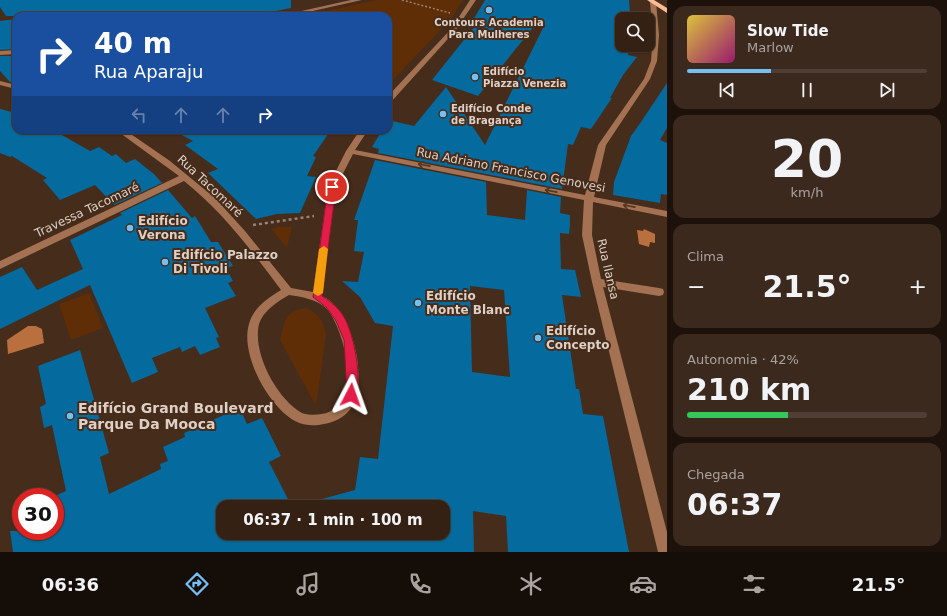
<!DOCTYPE html>
<html lang="pt">
<head>
<meta charset="utf-8">
<style>
  body { margin:0; font-family:"DejaVu Sans",sans-serif; background:#3c291d; color:#f1f3f6; height:100vh; display:flex; flex-direction:column; font-size:15px; white-space:nowrap }
  * { box-sizing:border-box; margin:0 }
  p { font-size:13px; color:#a9a3a0 }
  .icon { flex:none; width:22px; height:22px; fill:none; stroke:currentColor; stroke-width:2; stroke-linecap:round; stroke-linejoin:round }
  .map { position:relative; flex:1; overflow:hidden }
  .drawer { display:flex; flex-direction:column; gap:6px; padding:6px; background:#1d120b; width:280px }
  .drawer>* { flex:none }
  .top-card { position:absolute; left:12px; top:12px; width:380px; height:122px; border-radius:12px; box-shadow:0 1px 3px #0004,0 0 0 1px #4e3e34; background:#1a4fa0; color:#fff; overflow:hidden }
  .tools { position:absolute; left:615px; top:12px; display:grid; gap:8px }
  .tools a { display:grid; place-items:center; width:40px; height:40px; border-radius:8px; background:#342114; box-shadow:0 1px 3px #0004,0 0 0 1px #4e3e34; font-size:20px }
  .speed { position:absolute; left:12px; top:488px; display:flex; gap:8px; font-size:20px; font-weight:700; text-align:center }
  .speed>* { display:grid; place-content:center; width:52px; height:52px; border-radius:50%; background:#342114; box-shadow:0 1px 3px #0004,0 0 0 1px #4e3e34; line-height:1 }
  .speed .limit { border:6px solid #d22; background:#fff; color:#111 }
  .pin { position:absolute; display:grid; place-items:center; width:34px; height:34px; color:#fff; margin:-17px; border:2px solid #fff; border-radius:50%; box-shadow:0 1px 4px #0007 }
  .me { position:absolute; width:44px; margin:-22px; rotate:4deg; stroke-linejoin:round; filter:drop-shadow(0 0 3px #0008) }
  .turn { display:flex; align-items:center; gap:14px; height:84px; padding:0 16px; font-size:18px }
  .turn .icon { width:52px; height:52px; stroke-width:2.5 }
  .turn b { display:block; font-size:28px; line-height:34px }
  .lanes { display:flex; align-items:center; height:38px; padding:0 16px; background:#0003; justify-content:center; gap:20px; direction:ltr }
  .lanes .off { opacity:.35 }
  .big { font-size:30px; font-weight:700; line-height:1.1 }
  .drawer .card { flex:1; display:flex; flex-direction:column; justify-content:center; gap:6px; min-width:0; padding:0 14px; border-radius:12px; background:#3c291d }
  .drawer .dial { align-items:center; gap:0 }
  .dial b { font-size:52px; line-height:1 }
  .song { display:flex; align-items:center; gap:12px }
  .cover { width:48px; height:48px; border-radius:6px; background:linear-gradient(135deg,hsl(50 70% 55%),hsl(320 70% 35%)) }
  .played { height:4px; border-radius:2px; background:linear-gradient(90deg,#74c0f6 35%,#4e3e34 35%) }
  .keys { display:flex; justify-content:space-around; direction:ltr }
  .heat { display:flex; justify-content:space-between; align-items:center; font-size:22px; direction:ltr }
  .charge { height:6px; border-radius:3px; background:linear-gradient(90deg,#34c759 42%,#4e3e34 0) }
  .trip { position:absolute; left:216px; top:500px; width:234px; height:40px; border-radius:12px; background:#342114; box-shadow:0 1px 3px #0004,0 0 0 1px #4e3e34; font-weight:700; line-height:40px; text-align:center }
  .menu { display:flex; height:64px; justify-content:space-around; align-items:center; background:#150d08; color:#a9a3a0 }
  .menu .icon { width:28px; height:28px }
  .menu .current { color:#74c0f6 }
  .menu b { font-size:18px; color:#f1f3f6 }
  main { display:flex; flex:1; min-height:0 }
  .map>svg:first-child { display:block }
  .green { fill:#5f2e06 }
  .water { fill:#ba703e }
  .building { fill:#056a9d; fill-rule:evenodd }
  .lines { fill:none; stroke-linecap:round; stroke-linejoin:round }
  .path-far1 { stroke:#978376; stroke-width:1.5; stroke-dasharray:2 2; stroke-linecap:butt }
  .path { stroke:#978376; stroke-width:2.5; stroke-dasharray:3 3; stroke-linecap:butt }
  .minor { fill:#a47252; fill-rule:evenodd }
  .major { fill:#fabc95; fill-rule:evenodd }
  .oneway { stroke:#533623 }
  .route { fill:#e11d48; stroke:#92132f }
  .slow { fill:#f59e0b }
  .poi-dot { fill:#74c0f6; stroke:#452c1b; stroke-width:1.5 }
  .labels { text-anchor:middle; dominant-baseline:central; stroke-width:4; stroke-linejoin:round; paint-order:stroke }
  .far-poi-label { font-size:10px; font-weight:bold; fill:#dfcfc5; stroke:#452c1b; text-anchor:start }
  .street-label { font-size:12px; fill:#dfcfc5; stroke:#452c1b }
  .poi-label { font-size:12px; font-weight:bold; fill:#dfcfc5; stroke:#452c1b; text-anchor:start }
  .near-poi-label { font-size:14px; font-weight:bold; fill:#dfcfc5; stroke:#452c1b; text-anchor:start }
</style>
</head>
<body>
<main>
<div class="map">
<svg width="667" height="552" viewBox="0 0 667 552">
  <rect width="100%" height="100%" fill="#452c1b"/>
  <!-- green -->
  <path class="green" d="M 377,0 L 463,0 L 452,18 L 388,85 L 388,16 L 303,16 Z
    M 279,227 L 292,227 L 287,248 L 271,229 Z
    M 89,293 L 103,328 L 71,340 L 59,304 Z
    M 306,308 C 319,314 324,321 326,335 L 316,406 L 280,340 C 285,321 284,311 306,308 Z"/>
  <!-- water -->
  <path class="water" d="M 644,229 L 655,234 L 655,243 L 650,242 L 649,247 L 639,244 L 637,230 L 643,231 Z
    M 28,326 L 36,326 L 42,329 L 44,343 L 8,354 L 7,340 Z"/>
  <!-- building -->
  <path class="building" d="M 0,0 L 291,0 L 291,8 L 250,16 L 6,16 L 0,7 Z
    M 485,0 L 629,0 L 630,12 L 633,12 L 634,19 L 622,19 L 622,45 L 630,45 L 628,55 L 637,57 L 623,75 L 610,98 L 612,98 L 591,129 L 581,127 L 573,145 L 568,144 L 562,189 L 378,153 L 379,149 L 372,147 L 382,130 L 388,130 L 388,120 L 414,126 L 446,87 L 485,145 L 545,24 L 539,20 L 478,96 L 432,80 L 475,26 L 470,25 Z
    M 16,19 L 16,49 L 0,50 L 0,21 Z
    M 0,56 L 16,56 L 16,83 L 10,82 L 0,71 Z
    M 667,83 L 667,128 L 660,140 L 667,143 L 667,195 L 661,194 L 660,203 L 613,195 L 614,182 L 631,136 L 641,122 Z
    M 0,109 L 16,113 L 16,130 L 53,130 L 90,151 L 99,147 L 112,156 L 116,154 L 126,163 L 135,159 L 154,174 L 162,183 L 114,205 L 95,185 L 60,200 L 43,180 L 47,178 L 12,156 L 10,157 L 0,153 Z
    M 172,130 L 331,130 L 313,156 L 316,157 L 307,176 L 316,177 L 300,213 L 277,214 L 256,219 L 208,173 L 218,169 L 185,145 L 193,141 Z
    M 375,160 L 486,182 L 487,215 L 525,220 L 527,190 L 561,197 L 560,213 L 570,215 L 570,224 L 569,234 L 560,233 L 561,269 L 575,270 L 581,297 L 562,295 L 576,389 L 579,389 L 583,414 L 603,416 L 629,552 L 508,552 L 506,516 L 473,511 L 474,552 L 13,552 L 10,531 L 55,531 L 55,496 L 66,491 L 52,425 L 44,428 L 40,407 L 46,404 L 38,366 L 80,350 L 109,453 L 100,457 L 109,494 L 161,469 L 160,464 L 168,461 L 163,447 L 185,437 L 184,433 L 237,409 L 239,412 L 241,411 L 247,424 L 262,418 L 281,456 L 269,462 L 292,507 L 355,490 L 360,457 L 378,459 L 393,326 L 375,323 L 360,297 L 342,281 L 358,282 L 364,252 L 354,251 L 358,220 L 354,220 ZM 470,286 L 504,290 L 510,377 L 472,372 ZM 223,507 L 443,507 L 443,533 L 223,533 Z
    M 168,190 L 192,218 L 195,216 L 211,242 L 218,242 L 233,266 L 226,268 L 233,281 L 228,283 L 236,296 L 205,308 L 219,337 L 216,338 L 220,347 L 200,355 L 195,346 L 182,352 L 180,347 L 152,358 L 158,372 L 132,383 L 90,285 L 0,329 L 0,277 L 22,267 L 37,290 L 83,269 L 70,240 L 122,215 L 120,213 Z"/>
  <g class="lines">
    <!-- path-far1 -->
    <path class="path-far1" d="M 402,0 L 450,13"/>
    <!-- path -->
    <path class="path" d="M 253,225 L 314,216"/>
    <!-- minor -->
    <path class="minor" d="M 351,0 L 362,0 L 290,16 L 279,16 Z
      M 470,0 L 476,0 L 455,31 L 391,102 L 388,102 L 388,96 L 451,29 Z
      M 653,0 L 656,2 L 659,35 L 657,61 L 650,79 L 606,145 L 594,197 L 667,211 L 667,217 L 593,202 L 592,235 L 601,279 L 659,288 L 663,289 L 664,292 L 663,295 L 659,296 L 603,287 L 667,532 L 667,552 L 658,552 L 592,282 L 582,235 L 584,200 L 353,154 L 336,187 L 322,296 C 344,306 353,335 357,357 C 361,386 360,418 324,424 C 315,426 304,426 295,421 C 268,406 240,354 249,324 C 253,308 268,298 281,290 C 252,251 223,212 184,181 L 0,269 L 0,261 L 179,176 L 116,130 L 125,130 L 170,161 L 215,198 L 245,231 L 291,288 L 313,292 L 328,187 L 346,151 L 360,130 L 368,130 L 355,150 L 585,195 L 598,145 L 644,79 L 651,61 L 653,35 L 650,2 ZM 289,295 C 302,297 316,299 326,308 C 344,327 362,400 329,412 C 322,415 309,416 302,413 C 277,399 252,353 259,324 C 263,311 278,301 289,295 Z
      M 16,50 L 16,54 L 0,55 L 0,51 Z
      M 0,81 L 16,85 L 16,89 L 0,85 Z"/>
    <!-- major -->
    <path class="major" d="M 647,0 L 654,0 L 667,8 L 667,13 Z"/>
  </g>
  <!-- one-way arrows -->
  <defs><path id="oneway-shaft" d="M-6 0H5M1.5-3L5.5 0L1.5 3" fill="none" stroke-width="1.6" stroke-linecap="round" stroke-linejoin="round"/></defs>
  <g class="oneway">
    <use href="#oneway-shaft" transform="translate(424 165) rotate(-169)"/>
    <use href="#oneway-shaft" transform="translate(551 191) rotate(-169)"/>
    <use href="#oneway-shaft" transform="translate(629 206) rotate(-169)"/>
  </g>
  <!-- route -->
  <path class="route" d="M 332,184 L 336,187 L 322,296 C 331,302 339,308 344,317 C 354,334 363,381 355,398 L 347,398 L 344,340 L 336,321 L 327,308 L 313,297 L 328,187 Z"/>
  <!-- slow -->
  <path class="slow" d="M 324,246 L 328,249 L 323,293 L 318,296 L 313,293 L 319,249 Z"/>
  <!-- markers -->
  <g class="poi-dot">
    <circle cx="489" cy="10" r="4"/>
    <circle cx="475" cy="77" r="4"/>
    <circle cx="443" cy="114" r="4"/>
    <circle cx="130" cy="228" r="4"/>
    <circle cx="165" cy="262" r="4"/>
    <circle cx="418" cy="303" r="4"/>
    <circle cx="538" cy="338" r="4"/>
    <circle cx="70" cy="416" r="4"/>
  </g>
  <g class="labels">
    <!-- far-poi labels -->
    <g class="far-poi-label">
      <text x="489" y="22" text-anchor="middle">Contours Academia<tspan x="489" dy="12">Para Mulheres</tspan></text>
      <text x="483" y="71">Edifício<tspan x="483" dy="12">Piazza Venezia</tspan></text>
      <text x="451" y="108">Edifício Conde<tspan x="451" dy="12">de Bragança</tspan></text>
    </g>
    <!-- street labels -->
    <g class="street-label">
      <text transform="translate(511 170) rotate(11)">Rua Adriano Francisco Genovesi</text>
      <text transform="translate(210 186) rotate(43)">Rua Tacomaré</text>
      <text transform="translate(87 210) rotate(-25)">Travessa Tacomaré</text>
      <text transform="translate(608 269) rotate(77)">Rua Ilansa</text>
    </g>
    <!-- poi labels -->
    <g class="poi-label">
      <text x="138" y="221">Edifício<tspan x="138" dy="14">Verona</tspan></text>
      <text x="173" y="255">Edifício Palazzo<tspan x="173" dy="14">Di Tivoli</tspan></text>
      <text x="426" y="296">Edifício<tspan x="426" dy="14">Monte Blanc</tspan></text>
      <text x="546" y="331">Edifício<tspan x="546" dy="14">Concepto</tspan></text>
    </g>
    <!-- near-poi labels -->
    <g class="near-poi-label">
      <text x="78" y="408">Edifício Grand Boulevard<tspan x="78" dy="16">Parque Da Mooca</tspan></text>
    </g>
  </g>
</svg>
<div class="tools">
<a><svg class="icon" aria-label="search" viewBox="0 0 24 24"><circle cx="10" cy="10" r="6"/><path d="M15 15l6 6"/></svg></a>
</div>
<div class="speed"><div class="limit">30</div></div>
<div class="pin" style="left:332px;top:187px;background:#d93025"><svg class="icon" aria-label="arrive" viewBox="0 0 24 24"><path d="M6 21V4h12l-3 4 3 4H6"/></svg></div>
<svg class="me" style="left:351px;top:395px" viewBox="-20 -20 40 40"><path d="M0-17L14 15 0 8-14 15z" fill="#e11d48" stroke="#fff" stroke-width="4"/></svg>
<div class="trip">06:37 · 1 min · 100 m</div>
<div class="top-card">
<div class="turn"><svg class="icon" aria-label="right" viewBox="0 0 24 24"><path d="M7 20v-9h11M14 6l5 5-5 5"/></svg><div><b>40 m</b>Rua Aparaju</div></div>
<div class="lanes"><svg class="icon off" aria-label="left" viewBox="0 0 24 24"><path d="M17 20v-9H6M10 6l-5 5 5 5"/></svg><svg class="icon off" aria-label="ahead" viewBox="0 0 24 24"><path d="M12 20V5M6 11l6-6 6 6"/></svg><svg class="icon off" aria-label="ahead" viewBox="0 0 24 24"><path d="M12 20V5M6 11l6-6 6 6"/></svg><svg class="icon" aria-label="right" viewBox="0 0 24 24"><path d="M7 20v-9h11M14 6l5 5-5 5"/></svg></div>
</div>
</div>
<section class="drawer">
<div class="card">
<div class="song"><i class="cover"></i><div><b>Slow Tide</b><p>Marlow</p></div></div>
<div class="played"></div>
<div class="keys"><svg class="icon" aria-label="previous" viewBox="0 0 24 24"><path d="M18 5L8 12l10 7zM5 5v14"/></svg><svg class="icon" aria-label="pause" viewBox="0 0 24 24"><path d="M8 5v14M16 5v14"/></svg><svg class="icon" aria-label="next" viewBox="0 0 24 24"><path d="M6 5l10 7-10 7zM19 5v14"/></svg></div>
</div>
<div class="card dial"><b>20</b><p>km/h</p></div>
<div class="card"><p>Clima</p>
<div class="heat"><a>−</a><b class="big">21.5°</b><a>+</a></div>
</div>
<div class="card"><p>Autonomia · 42%</p><b class="big">210 km</b><div class="charge"></div></div>
<div class="card"><p>Chegada</p><b class="big">06:37</b></div>
</section>
</main>
<nav class="menu">
<b>06:36</b>
<svg class="icon current" aria-label="directions" viewBox="0 0 24 24"><path d="M12 3l9 9-9 9-9-9zM9 14v-3h6M13 9l2 2-2 2"/></svg>
<svg class="icon" aria-label="music" viewBox="0 0 24 24"><path d="M9 18V5l10-2v13"/><circle cx="6" cy="18" r="3"/><circle cx="16" cy="16" r="3"/></svg>
<svg class="icon" aria-label="phone" viewBox="0 0 24 24"><path d="M5 4h4l2 5-3 2q2 4 5 5l2-3 5 2v4C11 20 4 13 5 4z"/></svg>
<svg class="icon" aria-label="climate" viewBox="0 0 24 24"><path d="M12 3v18M4 7l16 10M4 17L20 7"/></svg>
<svg class="icon" aria-label="car" viewBox="0 0 24 24"><path d="M5 17H2v-5l4-1 3-4h7l3 4 3 1v5h-3M9 17h6M6 11h13"/><circle cx="7" cy="17" r="2"/><circle cx="17" cy="17" r="2"/></svg>
<svg class="icon" aria-label="filters" viewBox="0 0 24 24"><path d="M4 7h16M4 17h16"/><circle cx="9" cy="7" r="2"/><circle cx="15" cy="17" r="2"/></svg>
<b>21.5°</b>
</nav>
</body>
</html>
